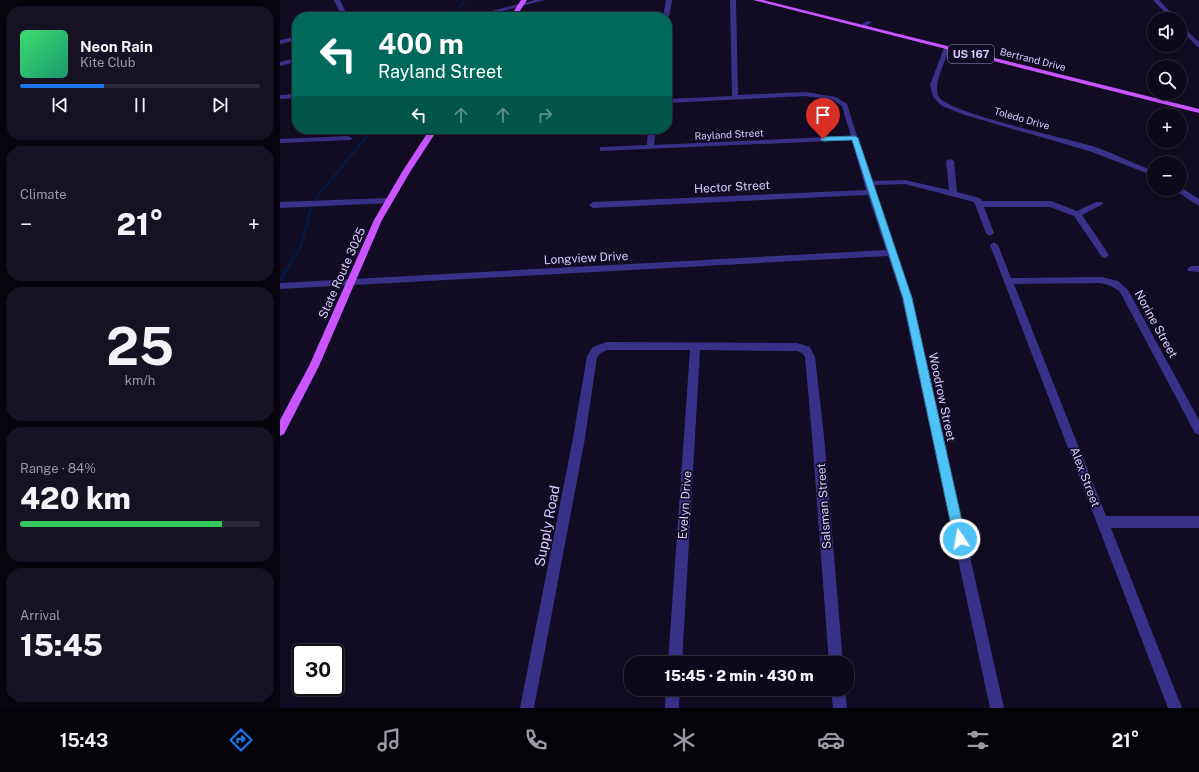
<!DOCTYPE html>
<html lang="en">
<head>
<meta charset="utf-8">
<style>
  body { margin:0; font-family:"Public Sans",sans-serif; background:#161123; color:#f1f3f6; height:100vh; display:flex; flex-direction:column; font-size:15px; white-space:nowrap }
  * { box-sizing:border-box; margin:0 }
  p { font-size:13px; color:#9a9aa2 }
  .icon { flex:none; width:22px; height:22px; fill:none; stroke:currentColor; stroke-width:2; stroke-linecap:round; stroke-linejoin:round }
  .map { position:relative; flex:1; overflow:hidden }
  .drawer { display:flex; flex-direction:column; gap:6px; padding:6px; background:#07040e; width:280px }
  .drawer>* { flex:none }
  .guide { position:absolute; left:12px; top:12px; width:380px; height:122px; border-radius:16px; box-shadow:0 2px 6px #0003,0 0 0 1px #2d2939; background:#00695c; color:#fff; overflow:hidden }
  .fabs { position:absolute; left:867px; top:12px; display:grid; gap:8px }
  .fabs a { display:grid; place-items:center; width:40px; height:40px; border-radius:50%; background:#0d081a; box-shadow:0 2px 6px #0003,0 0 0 1px #2d2939; font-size:20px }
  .speed { position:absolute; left:12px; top:644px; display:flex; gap:8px; font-size:20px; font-weight:700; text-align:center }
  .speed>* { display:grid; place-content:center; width:52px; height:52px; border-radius:50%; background:#0d081a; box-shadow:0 2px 6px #0003,0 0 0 1px #2d2939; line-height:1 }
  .speed .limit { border:2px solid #111; border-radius:6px; background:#fff; color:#111 }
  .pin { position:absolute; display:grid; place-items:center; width:34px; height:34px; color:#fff; margin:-41px -17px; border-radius:50% 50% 50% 0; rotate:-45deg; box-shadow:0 0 4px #0007 }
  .pin .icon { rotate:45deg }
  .me { position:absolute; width:44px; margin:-22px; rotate:348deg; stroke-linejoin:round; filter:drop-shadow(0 0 3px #0008) }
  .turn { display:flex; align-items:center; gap:14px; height:84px; padding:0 20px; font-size:18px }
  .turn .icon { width:52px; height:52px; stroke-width:2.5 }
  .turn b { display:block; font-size:28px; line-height:34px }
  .lanes { display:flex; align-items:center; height:38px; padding:0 20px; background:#0003; justify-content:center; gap:20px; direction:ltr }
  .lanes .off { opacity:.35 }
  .big { font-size:30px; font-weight:800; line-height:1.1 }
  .drawer .tile { flex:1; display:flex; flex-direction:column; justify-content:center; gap:6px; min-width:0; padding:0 14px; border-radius:16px; background:#161123 }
  .drawer .dial { align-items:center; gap:0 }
  .dial b { font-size:52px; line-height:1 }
  .song { display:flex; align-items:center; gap:12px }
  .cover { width:48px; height:48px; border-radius:6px; background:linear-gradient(135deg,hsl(140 70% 55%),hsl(160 70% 35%)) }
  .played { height:4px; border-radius:2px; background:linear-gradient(90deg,#1a73e8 35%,#2d2939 35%) }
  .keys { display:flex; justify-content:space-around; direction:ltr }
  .heat { display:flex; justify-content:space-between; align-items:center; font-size:22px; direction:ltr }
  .charge { height:6px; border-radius:3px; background:linear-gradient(90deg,#34c759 84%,#2d2939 0) }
  .trip { position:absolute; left:344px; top:656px; width:230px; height:40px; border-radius:16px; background:#0d081a; box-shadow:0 2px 6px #0003,0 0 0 1px #2d2939; font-weight:800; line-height:40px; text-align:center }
  .tab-bar { display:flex; height:64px; justify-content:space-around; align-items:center; background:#05030a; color:#9a9aa2 }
  .tab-bar .icon { width:28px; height:28px }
  .tab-bar .active { color:#1a73e8 }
  .tab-bar b { font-size:18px; color:#f1f3f6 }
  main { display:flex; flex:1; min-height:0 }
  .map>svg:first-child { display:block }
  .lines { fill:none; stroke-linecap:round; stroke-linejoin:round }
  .stream-far2 { stroke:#041843; stroke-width:2 }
  .stream-far1 { stroke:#041843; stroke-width:2.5 }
  .stream { stroke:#041843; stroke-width:3 }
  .minor { fill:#393187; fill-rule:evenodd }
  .major { fill:#c855ff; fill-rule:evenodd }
  .route { fill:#4fc3f7; stroke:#337fa1 }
  .labels { text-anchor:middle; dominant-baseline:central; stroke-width:3.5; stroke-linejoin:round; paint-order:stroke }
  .far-street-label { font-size:10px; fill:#d6ceff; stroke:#110b23 }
  .shield { fill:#110b23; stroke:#9b94bd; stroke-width:1 }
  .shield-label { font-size:11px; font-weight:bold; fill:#d6ceff }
  .street-label { font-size:12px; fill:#d6ceff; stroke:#110b23 }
  .near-street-label { font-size:14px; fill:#d6ceff; stroke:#110b23 }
</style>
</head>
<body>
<main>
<section class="drawer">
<div class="tile">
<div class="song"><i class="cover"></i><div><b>Neon Rain</b><p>Kite Club</p></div></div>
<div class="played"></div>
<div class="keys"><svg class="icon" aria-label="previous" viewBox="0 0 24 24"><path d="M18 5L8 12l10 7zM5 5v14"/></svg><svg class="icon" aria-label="pause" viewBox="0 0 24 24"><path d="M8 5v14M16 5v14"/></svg><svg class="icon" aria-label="next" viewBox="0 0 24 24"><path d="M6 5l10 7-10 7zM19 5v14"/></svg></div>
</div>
<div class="tile"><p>Climate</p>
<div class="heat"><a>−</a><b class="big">21°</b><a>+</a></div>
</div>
<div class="tile dial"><b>25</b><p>km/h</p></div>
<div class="tile"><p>Range · 84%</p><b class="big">420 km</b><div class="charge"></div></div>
<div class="tile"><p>Arrival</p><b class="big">15:45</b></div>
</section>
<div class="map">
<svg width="919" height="708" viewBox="0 0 919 708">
  <rect width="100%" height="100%" fill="#110b23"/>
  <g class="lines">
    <!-- stream-far2 -->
    <path class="stream-far2" d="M 174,14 L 186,0"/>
    <!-- stream-far1 -->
    <path class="stream-far1" d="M 36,198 L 93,129
      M 5,272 L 21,246 L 31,208"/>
    <!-- stream -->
    <path class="stream" d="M 0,280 L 6,271"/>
    <!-- minor -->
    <path class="minor" d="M 54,0 L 60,0 L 68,17 L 62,17 Z
      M 255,0 L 265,0 L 198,17 L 188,17 Z
      M 386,0 L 392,0 L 389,17 L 387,18 L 387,17 L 383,17 Z
      M 450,0 L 456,0 L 458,95 L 525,92 L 556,97 L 567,104 L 591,181 L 625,180 L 669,190 L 666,161 L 670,159 L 674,161 L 677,192 L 700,198 L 702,201 L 771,201 L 797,211 L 816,202 L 822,202 L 823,204 L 802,215 L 829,255 L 825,258 L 822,257 L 794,216 L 770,207 L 704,207 L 714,233 L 710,236 L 706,233 L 694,202 L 625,184 L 593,185 L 632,298 L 724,708 L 710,708 L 622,298 L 608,256 L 0,289 L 0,283 L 606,250 L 588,195 L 313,208 L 309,205 L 313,202 L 586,190 L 572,140 L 320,151 L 320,147 L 323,147 L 367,145 L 368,129 L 376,129 L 374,145 L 571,136 L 562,106 L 552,100 L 525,96 L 387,103 L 387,99 L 452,96 Z
      M 873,0 L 879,0 L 897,19 L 891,19 Z
      M 587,21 L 592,22 L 585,27 L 581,27 L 581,25 Z
      M 900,24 L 919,42 L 919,48 L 900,29 Z
      M 17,36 L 17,40 L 0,44 L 0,40 Z
      M 667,46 L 670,48 C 666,60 652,85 659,97 C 671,114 791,139 818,148 C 837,155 855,164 874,171 L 874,176 L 812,152 L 685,115 L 662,106 L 653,97 L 650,85 L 664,48 Z
      M 17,58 L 17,62 L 0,66 L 0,62 Z
      M 17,94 L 17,98 L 0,99 L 0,95 Z
      M 68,136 L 72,138 L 71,140 L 0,143 L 0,139 Z
      M 900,187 L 919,199 L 919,206 L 896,191 L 895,189 L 900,189 Z
      M 108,198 L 111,199 L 111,203 L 0,208 L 0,202 Z
      M 714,242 L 718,245 L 731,278 L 822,277 L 838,281 L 848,290 L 919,420 L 919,435 L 915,433 L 840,292 C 833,286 827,284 818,283 L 734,284 L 826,516 L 919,516 L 919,528 L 831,528 L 902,708 L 888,708 L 710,245 Z
      M 911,266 L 919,266 L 919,272 L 908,271 L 907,269 Z
      M 326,342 L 517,343 L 530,347 L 535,357 L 544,436 L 563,663 L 549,663 L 532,436 L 525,357 L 522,353 L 517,351 L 420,350 L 402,663 L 388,663 L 410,350 L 327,350 L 321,353 L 317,357 L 305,438 L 254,708 L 240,708 L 293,438 L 307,356 L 313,347 Z
      M 386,689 L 400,689 L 399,708 L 385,708 Z
      M 551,689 L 565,689 L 567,708 L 553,708 Z"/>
    <!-- major -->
    <path class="major" d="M 241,0 L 247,0 L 236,17 L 230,17 Z
      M 473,0 L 483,0 L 919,109 L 919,113 Z
      M 150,129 L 158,129 L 130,172 L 102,220 L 39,366 L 4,434 L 0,436 L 0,420 L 29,366 L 94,220 L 122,172 Z"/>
  </g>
  <!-- route -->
  <path class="route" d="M 575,136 L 578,138 L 632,298 L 686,539 L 684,543 L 680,545 L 676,543 L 674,539 L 623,298 L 572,140 L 543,141 L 540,139 L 543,137 Z"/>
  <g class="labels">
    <!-- far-street labels -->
    <g class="far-street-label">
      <text transform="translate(753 59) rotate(14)">Bertrand Drive</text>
      <text transform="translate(742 118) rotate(16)">Toledo Drive</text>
      <text transform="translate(449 134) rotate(-3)">Rayland Street</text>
    </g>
    <!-- shield labels -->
    <rect class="shield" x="668" y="45" width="46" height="18" rx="3"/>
    <g class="shield-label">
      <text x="691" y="54">US 167</text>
    </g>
    <!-- street labels -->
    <g class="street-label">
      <text transform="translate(452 187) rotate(-3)">Hector Street</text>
      <text transform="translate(306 258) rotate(-3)">Longview Drive</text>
      <text transform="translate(62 273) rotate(-66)">State Route 3025</text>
      <text transform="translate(876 324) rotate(61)">Norine Street</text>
      <text transform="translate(662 397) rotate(78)">Woodrow Street</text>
      <text transform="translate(805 477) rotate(69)">Alex Street</text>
      <text transform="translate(405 505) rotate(-86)">Evelyn Drive</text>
      <text transform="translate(544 506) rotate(-94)">Salsman Street</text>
    </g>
    <!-- near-street labels -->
    <g class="near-street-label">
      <text transform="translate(267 526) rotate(-79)">Supply Road</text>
    </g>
  </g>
</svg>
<div class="fabs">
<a><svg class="icon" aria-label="sound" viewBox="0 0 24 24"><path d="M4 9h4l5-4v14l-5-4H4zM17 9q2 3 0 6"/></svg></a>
<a><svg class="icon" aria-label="search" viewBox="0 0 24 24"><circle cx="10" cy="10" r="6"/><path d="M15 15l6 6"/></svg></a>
<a>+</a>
<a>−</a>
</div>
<div class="speed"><div class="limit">30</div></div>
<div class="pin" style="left:543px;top:139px;background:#d93025"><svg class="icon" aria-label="arrive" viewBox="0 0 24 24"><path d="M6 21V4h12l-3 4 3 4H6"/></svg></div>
<svg class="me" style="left:680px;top:539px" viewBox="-20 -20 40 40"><circle r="17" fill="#4fc3f7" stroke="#fff" stroke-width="3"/><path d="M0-11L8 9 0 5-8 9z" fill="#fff"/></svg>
<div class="trip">15:45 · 2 min · 430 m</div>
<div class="guide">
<div class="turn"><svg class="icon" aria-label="left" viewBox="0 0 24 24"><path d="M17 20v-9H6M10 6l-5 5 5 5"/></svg><div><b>400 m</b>Rayland Street</div></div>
<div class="lanes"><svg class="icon" aria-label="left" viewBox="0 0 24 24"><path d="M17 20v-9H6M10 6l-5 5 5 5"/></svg><svg class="icon off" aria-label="ahead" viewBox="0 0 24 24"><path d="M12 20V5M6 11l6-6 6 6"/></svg><svg class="icon off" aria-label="ahead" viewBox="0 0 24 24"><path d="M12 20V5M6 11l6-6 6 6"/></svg><svg class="icon off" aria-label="right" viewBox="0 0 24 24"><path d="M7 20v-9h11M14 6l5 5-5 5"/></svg></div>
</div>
</div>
</main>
<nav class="tab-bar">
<b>15:43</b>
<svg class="icon active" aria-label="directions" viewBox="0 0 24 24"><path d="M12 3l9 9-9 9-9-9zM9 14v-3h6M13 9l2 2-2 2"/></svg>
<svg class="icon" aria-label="music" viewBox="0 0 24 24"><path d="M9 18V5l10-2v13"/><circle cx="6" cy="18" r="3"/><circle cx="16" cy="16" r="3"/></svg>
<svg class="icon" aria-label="phone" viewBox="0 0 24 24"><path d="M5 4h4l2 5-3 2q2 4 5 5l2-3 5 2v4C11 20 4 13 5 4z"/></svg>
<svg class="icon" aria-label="climate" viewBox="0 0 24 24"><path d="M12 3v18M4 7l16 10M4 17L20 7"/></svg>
<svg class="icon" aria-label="car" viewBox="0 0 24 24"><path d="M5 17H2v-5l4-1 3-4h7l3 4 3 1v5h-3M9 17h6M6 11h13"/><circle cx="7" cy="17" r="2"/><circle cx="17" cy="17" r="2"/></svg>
<svg class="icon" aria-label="filters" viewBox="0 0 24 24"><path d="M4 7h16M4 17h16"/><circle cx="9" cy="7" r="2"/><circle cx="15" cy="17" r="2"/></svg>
<b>21°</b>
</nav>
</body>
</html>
